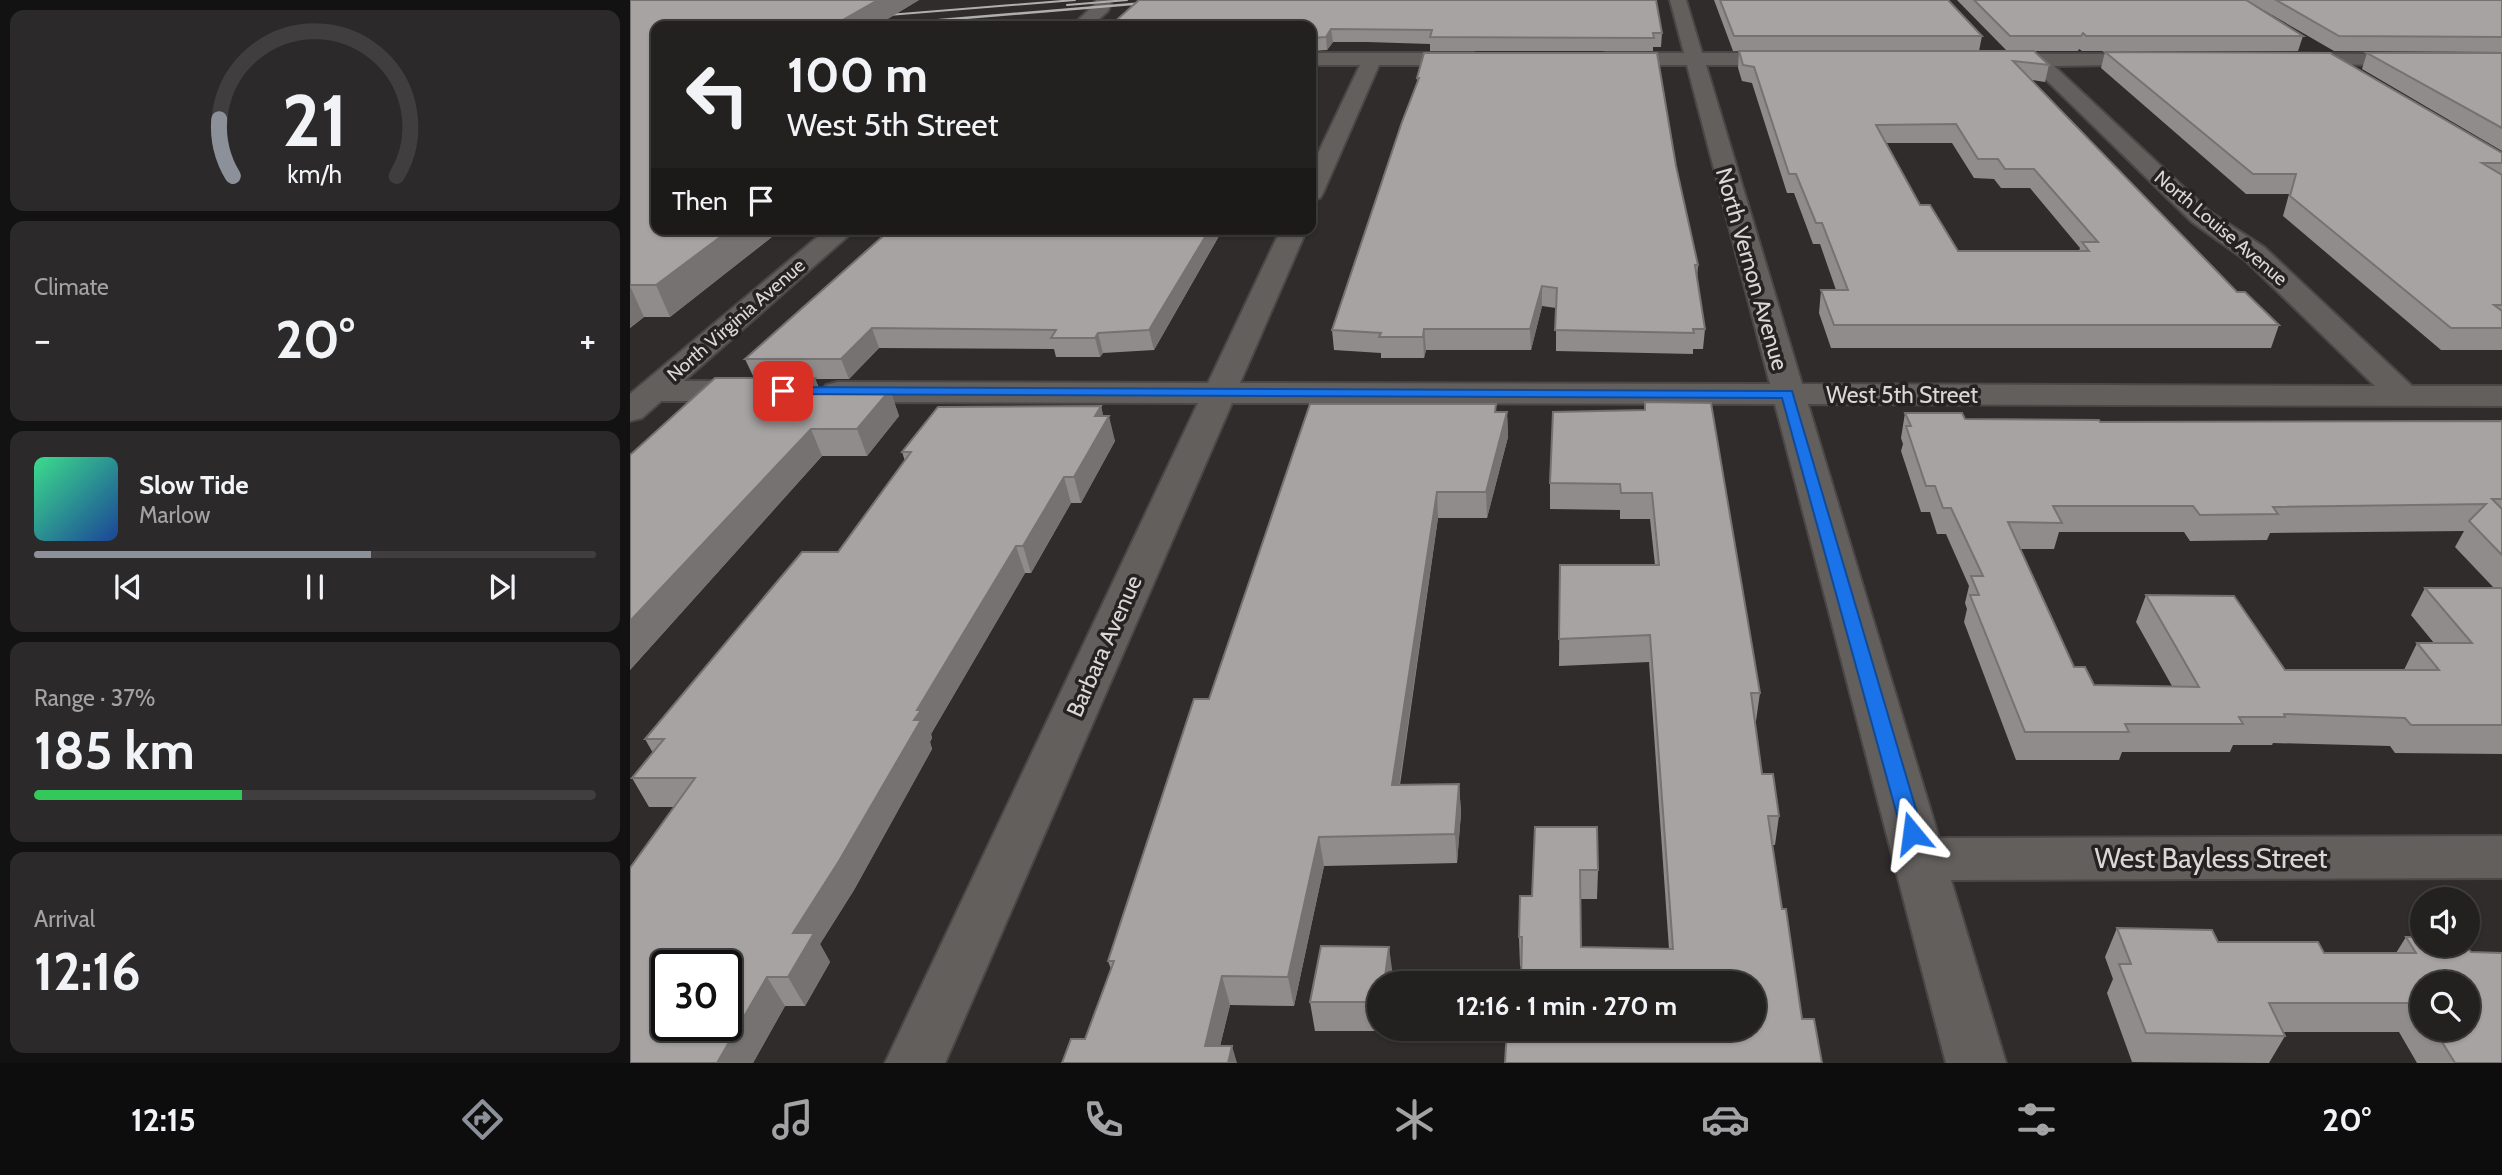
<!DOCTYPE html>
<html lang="en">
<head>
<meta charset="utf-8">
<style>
  body { margin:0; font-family:Cabin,sans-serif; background:#2b2929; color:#f1f3f6; height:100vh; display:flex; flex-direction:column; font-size:26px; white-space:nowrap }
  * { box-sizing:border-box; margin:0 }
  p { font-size:23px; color:#a3a3a5 }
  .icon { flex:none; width:38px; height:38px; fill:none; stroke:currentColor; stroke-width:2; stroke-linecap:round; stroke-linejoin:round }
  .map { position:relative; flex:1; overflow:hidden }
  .panel { display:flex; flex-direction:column; gap:10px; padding:10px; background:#131212; width:630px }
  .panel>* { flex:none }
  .hud { position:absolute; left:21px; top:21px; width:665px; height:214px; border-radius:14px; box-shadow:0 2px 5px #0004,0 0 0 2px #403e3e; background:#232120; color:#f1f3f6; overflow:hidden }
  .controls { position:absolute; left:1780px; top:887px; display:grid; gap:14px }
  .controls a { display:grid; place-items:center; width:70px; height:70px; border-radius:50%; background:#232120; box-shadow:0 2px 5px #0004,0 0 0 2px #403e3e; font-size:35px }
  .speed { position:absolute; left:21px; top:950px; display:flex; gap:14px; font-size:35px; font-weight:700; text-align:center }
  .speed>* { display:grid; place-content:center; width:91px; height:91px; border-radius:50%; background:#232120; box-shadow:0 2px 5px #0004,0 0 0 2px #403e3e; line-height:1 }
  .speed .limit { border:4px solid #111; border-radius:10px; background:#fff; color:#111 }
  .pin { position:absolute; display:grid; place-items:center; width:60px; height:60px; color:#fff; margin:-30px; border-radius:14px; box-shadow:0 4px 10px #0006 }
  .me { position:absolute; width:77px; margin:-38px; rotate:344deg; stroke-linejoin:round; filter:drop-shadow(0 0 5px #0008) }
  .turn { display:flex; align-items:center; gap:24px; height:147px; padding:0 21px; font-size:32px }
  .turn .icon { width:91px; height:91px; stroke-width:2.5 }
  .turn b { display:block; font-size:49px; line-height:60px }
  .then { display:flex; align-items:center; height:66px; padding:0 21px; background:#0003; gap:14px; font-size:26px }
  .big { font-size:52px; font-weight:700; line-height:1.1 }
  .panel .tile { flex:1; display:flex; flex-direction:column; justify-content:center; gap:10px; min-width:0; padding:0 24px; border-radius:14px; background:#2b2929 }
  .panel .dial { align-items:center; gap:0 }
  .dial svg { height:182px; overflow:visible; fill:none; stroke:#403e3e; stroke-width:7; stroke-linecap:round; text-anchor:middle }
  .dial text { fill:#f1f3f6; stroke:none }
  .song { display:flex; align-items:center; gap:21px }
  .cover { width:84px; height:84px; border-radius:10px; background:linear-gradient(135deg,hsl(150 70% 55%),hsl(220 70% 35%)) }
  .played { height:7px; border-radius:4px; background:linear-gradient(90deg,#8c9099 60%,#403e3e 60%) }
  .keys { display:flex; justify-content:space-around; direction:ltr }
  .heat { display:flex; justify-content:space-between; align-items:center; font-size:38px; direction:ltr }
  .charge { height:10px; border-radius:5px; background:linear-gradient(90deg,#34c759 37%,#403e3e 0) }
  .trip { position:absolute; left:737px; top:971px; width:399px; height:70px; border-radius:35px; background:#232120; box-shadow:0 2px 5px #0004,0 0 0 2px #403e3e; font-weight:700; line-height:70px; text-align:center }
  .tab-bar { display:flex; height:112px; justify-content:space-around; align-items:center; background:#0e0d0d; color:#a3a3a5 }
  .tab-bar .icon { width:49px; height:49px }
  .tab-bar .active { color:#8c9099 }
  .tab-bar b { font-size:32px; color:#f1f3f6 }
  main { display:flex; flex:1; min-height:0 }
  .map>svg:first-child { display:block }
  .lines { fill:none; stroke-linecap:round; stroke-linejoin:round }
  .street-casing { stroke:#4a4746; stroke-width:4 }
  .secondary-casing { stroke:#4a4746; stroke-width:4 }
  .street { fill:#625f5d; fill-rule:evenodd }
  .secondary { fill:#625f5d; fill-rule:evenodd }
  .tram { stroke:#b1afae; stroke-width:2 }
  .rail { stroke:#b1afae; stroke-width:2.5 }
  .wall { fill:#908c8b; fill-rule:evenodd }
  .shaded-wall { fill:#757271 }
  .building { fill:#a7a3a2; stroke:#757271; stroke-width:2; fill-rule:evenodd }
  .route { fill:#1a73e8; stroke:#114b97; stroke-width:2 }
  .labels { text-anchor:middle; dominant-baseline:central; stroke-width:7; stroke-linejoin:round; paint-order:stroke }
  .far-street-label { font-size:19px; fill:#dad8d7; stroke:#252221 }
  .street-label { font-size:23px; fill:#dad8d7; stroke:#252221 }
  .near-street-label { font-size:28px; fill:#dad8d7; stroke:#252221 }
</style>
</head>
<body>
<main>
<section class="panel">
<div class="tile dial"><svg viewBox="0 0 100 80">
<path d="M14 69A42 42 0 1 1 86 69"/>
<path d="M14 69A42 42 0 0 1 8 44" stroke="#8c9099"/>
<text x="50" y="56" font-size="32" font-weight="700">21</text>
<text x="50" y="72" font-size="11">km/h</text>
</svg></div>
<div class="tile"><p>Climate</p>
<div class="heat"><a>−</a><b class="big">20°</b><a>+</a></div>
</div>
<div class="tile">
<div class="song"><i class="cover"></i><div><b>Slow Tide</b><p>Marlow</p></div></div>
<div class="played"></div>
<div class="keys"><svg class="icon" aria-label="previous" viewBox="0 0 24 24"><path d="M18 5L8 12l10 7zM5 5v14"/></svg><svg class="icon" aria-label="pause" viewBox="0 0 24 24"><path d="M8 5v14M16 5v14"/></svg><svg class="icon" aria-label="next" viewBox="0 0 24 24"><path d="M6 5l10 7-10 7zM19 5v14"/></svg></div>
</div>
<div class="tile"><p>Range · 37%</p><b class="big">185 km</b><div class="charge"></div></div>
<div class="tile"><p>Arrival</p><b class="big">12:16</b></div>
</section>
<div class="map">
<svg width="1872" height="1063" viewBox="0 0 1872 1063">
  <rect width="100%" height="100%" fill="#2f2c2b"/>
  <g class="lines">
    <defs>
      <path id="street" d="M 1040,0 L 1056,0 L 1072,53 L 1159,53 L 1168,59 L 1159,65 L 1076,65 L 1172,384 L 1745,386 L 1614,259 L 1562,222 L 1402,66 L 1360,66 L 1351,60 L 1360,54 L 1527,54 L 1536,60 L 1534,64 L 1424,66 L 1580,212 L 1634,247 L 1782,386 L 1872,386 L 1872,406 L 1178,404 L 1309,838 L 1872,836 L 1872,878 L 1321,880 L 1376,1063 L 1316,1063 L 1145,404 L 602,403 L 315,1063 L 255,1063 L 568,403 L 208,402 L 196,399 L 192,392 L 196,385 L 208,382 L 578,383 L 651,229 L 677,229 L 610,383 L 1140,384 L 1057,65 L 975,65 L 966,59 L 975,53 L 1054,53 Z
        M 681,53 L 844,53 L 853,59 L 844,65 L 749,65 L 693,193 L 690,198 L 681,200 L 681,168 L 730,65 L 681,65 Z
        M 1661,54 L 1872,54 L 1872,66 L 1654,64 L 1652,60 Z
        M 24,381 L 123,381 L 135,384 L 139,391 L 135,398 L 123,401 L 24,401 L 12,398 L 8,391 L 12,384 Z"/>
      <path id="secondary" d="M 466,0 L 482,0 L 478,11 L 461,26 L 442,26 L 464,5 Z
        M 197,229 L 226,229 L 12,418 L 0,421 L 0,394 Z"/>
    </defs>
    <!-- street casing -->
    <use href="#street" class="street-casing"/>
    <!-- secondary casing -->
    <use href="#secondary" class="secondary-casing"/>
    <!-- street -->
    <use href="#street" class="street"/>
    <!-- secondary -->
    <use href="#secondary" class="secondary"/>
    <!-- tram -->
    <path class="tram" d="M 437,5 L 497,0
      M 246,16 L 445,0"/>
    <!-- rail -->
    <path class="rail" d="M 238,26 L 551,0"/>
  </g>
  <!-- wall -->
  <path class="wall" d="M 0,0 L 289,0 L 246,26 L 26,26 L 26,229 L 152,229 L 40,317 L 14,317 L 0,328 Z
    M 1084,0 L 1318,0 L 1352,36 L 1349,51 L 1377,51 L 1327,0 L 1616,0 L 1673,36 L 1668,51 L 1452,51 L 1449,49 L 1448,51 L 1404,51 L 1419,65 L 1415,82 L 1402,80 L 1607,292 L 1649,325 L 1641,348 L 1201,348 L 1189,313 L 1191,290 L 1206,290 L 1190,244 L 1183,244 L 1164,193 L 1157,193 L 1122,83 L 1112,81 L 1108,68 L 1109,51 L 1103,51 ZM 1256,143 L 1322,143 L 1344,178 L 1364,179 L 1371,188 L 1400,188 L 1450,248 L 1449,251 L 1328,251 L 1290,205 Z
    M 1616,0 L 1872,0 L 1872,52 L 1704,51 Z
    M 681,26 L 1032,33 L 1031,47 L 1023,47 L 1023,51 L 800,51 L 800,44 L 737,42 L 703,42 L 697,50 L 681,51 Z
    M 1475,52 L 1872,153 L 1872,350 L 1811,350 L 1653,216 L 1659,194 L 1616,194 L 1471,68 Z
    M 794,53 L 1046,166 L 1068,265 L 1067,280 L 1075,329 L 1073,349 L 1063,349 L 1063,354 L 926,351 L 926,308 L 912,306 L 901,350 L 796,350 L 794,358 L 751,358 L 751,353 L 704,350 L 702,330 L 787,83 L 787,78 Z
    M 1737,53 L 1872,53 L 1872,151 L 1732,69 Z
    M 593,229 L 524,350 L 473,353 L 470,357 L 426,357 L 424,349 L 249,348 L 219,379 L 185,379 L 190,390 L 260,390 L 269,416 L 237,456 L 192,456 L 0,670 L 0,455 L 124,378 L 115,359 Z
    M 471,406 L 473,416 L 485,441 L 451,503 L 441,503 L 401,573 L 395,573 L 301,734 L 302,738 L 300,742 L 302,749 L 224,890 L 190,944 L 200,962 L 175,1006 L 155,1006 L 123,1063 L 0,1063 L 44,807 L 19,807 L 2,778 L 23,753 L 15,739 L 208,552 L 275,461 L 272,452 Z
    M 1014,410 L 1130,693 L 1126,721 L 1125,721 L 1132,774 L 1149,816 L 1145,845 L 1142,845 L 1124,1029 L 890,966 L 889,937 L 902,896 L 905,827 L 968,870 L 967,899 L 950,899 L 951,947 L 1039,949 L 1019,662 L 929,666 L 930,565 L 1025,565 L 1020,519 L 990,519 L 990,510 L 920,509 L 920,483 Z
    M 867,412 L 877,412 L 878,437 L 857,518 L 808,518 L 770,785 L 829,784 L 831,813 L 827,863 L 694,866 L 664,1006 L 600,1005 L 590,1046 L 607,1063 L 455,1039 L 481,969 L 478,961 L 579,699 Z
    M 1275,413 L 1335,419 L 1470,422 L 1872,421 L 1872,754 L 1765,753 L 1760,746 L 1643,743 L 1642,745 L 1603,745 L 1600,752 L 1492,752 L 1489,760 L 1386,760 L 1334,622 L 1337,609 L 1335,603 L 1339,586 L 1316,534 L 1307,534 L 1300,512 L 1291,512 L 1271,451 L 1273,444 L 1271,438 ZM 1834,531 L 1825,547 L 1864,588 L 1795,588 L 1781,615 L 1804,643 L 1787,643 L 1774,670 L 1655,670 L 1516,595 L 1506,622 L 1542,686 L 1464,685 L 1444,667 L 1390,549 L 1424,549 L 1429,532 L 1554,532 L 1560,541 L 1637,540 L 1640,533 Z
    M 1487,928 L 1588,942 L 1694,953 L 1766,953 L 1776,937 L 1872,1063 L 1787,1063 L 1769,1032 L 1653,1032 L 1655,1036 L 1639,1063 L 1502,1062 L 1477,993 L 1483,979 L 1475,957 ZM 1792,984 L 1838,1029 L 1792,1029 Z
    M 763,976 L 762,984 L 749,984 L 749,1029 L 755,1029 L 755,1031 L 685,1031 L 680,1002 Z"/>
  <!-- shaded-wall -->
  <path class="shaded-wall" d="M 248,0 L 289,0 L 246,26 L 202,26 Z
    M 701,29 L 703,42 L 697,50 L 696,37 Z
    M 684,54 L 686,68 L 681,77 L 681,60 Z
    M 101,229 L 152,229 L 40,317 L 26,285 Z
    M 580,229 L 593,229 L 524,350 L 519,330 Z
    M 0,286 L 14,317 L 0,328 Z
    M 912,286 L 912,306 L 901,350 L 900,329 Z
    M 242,328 L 249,348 L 219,379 L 211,359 Z
    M 794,329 L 796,350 L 794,358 L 793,337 Z
    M 468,333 L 473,353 L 470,357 L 465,338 Z
    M 185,378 L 195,404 L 173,390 Z
    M 260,390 L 269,416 L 237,456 L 227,429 Z
    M 471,406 L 475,423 L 479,416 L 485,441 L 451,503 L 444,477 L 465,416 Z
    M 877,412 L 878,437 L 857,518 L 856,492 Z
    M 181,429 L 192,456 L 0,670 L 0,621 Z
    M 434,477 L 441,503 L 401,573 L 393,546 Z
    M 807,492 L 808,518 L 765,814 L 762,785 Z
    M 386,546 L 395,573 L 301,734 L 302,738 L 300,742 L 302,749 L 224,890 L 190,944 L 200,962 L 175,1006 L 158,977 L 163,933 L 284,720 L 287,710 Z
    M 829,784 L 831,813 L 827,863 L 825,834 Z
    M 689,837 L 694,866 L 664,1006 L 658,977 Z
    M 759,947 L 763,976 L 762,984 L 754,984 Z
    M 592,976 L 600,1005 L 586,1063 L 575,1046 Z
    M 137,977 L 155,1006 L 123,1063 L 87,1063 Z
    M 602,1046 L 607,1063 L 598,1063 Z"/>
  <!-- building -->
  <path class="building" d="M 0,0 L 248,0 L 202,26 L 26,26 L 26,229 L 101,229 L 26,285 L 0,285 Z
    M 509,0 L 1026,0 L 1032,33 L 1023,33 L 1024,38 L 800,37 L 802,30 L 701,29 L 696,37 L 681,38 L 681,26 L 480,26 Z
    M 1090,0 L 1318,0 L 1352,36 L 1104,36 Z
    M 1344,0 L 1616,0 L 1673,36 L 1456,36 L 1453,33 L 1451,36 L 1380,36 Z
    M 1646,0 L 1872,0 L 1872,37 L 1709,36 Z
    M 1109,51 L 1404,51 L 1419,65 L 1383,61 L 1607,292 L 1615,292 L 1649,325 L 1204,325 L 1191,290 L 1218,290 L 1192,223 L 1186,223 L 1166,174 L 1159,174 L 1124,67 L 1113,65 ZM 1326,124 L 1348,159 L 1368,159 L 1375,169 L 1404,169 L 1468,242 L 1452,242 L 1459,251 L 1328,251 L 1300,205 L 1290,205 L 1246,125 Z
    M 1475,52 L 1700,53 L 1872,153 L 1872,163 L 1852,163 L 1872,175 L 1872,305 L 1864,305 L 1872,311 L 1872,328 L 1821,328 L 1660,196 L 1666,174 L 1623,174 Z
    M 794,53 L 1027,53 L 1046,166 L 1068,265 L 1065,265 L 1075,329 L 1063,329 L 1064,333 L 925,330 L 927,288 L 912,286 L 900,329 L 794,329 L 793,337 L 749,337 L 751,333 L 702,330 L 772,122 L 789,78 L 787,78 Z
    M 1737,53 L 1872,53 L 1872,128 Z
    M 261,229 L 580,229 L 519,330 L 468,333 L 465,338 L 421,338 L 426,330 L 242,328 L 211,359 L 115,359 Z
    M 85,378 L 185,378 L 173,390 L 260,390 L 227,429 L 181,429 L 0,621 L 0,455 Z
    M 1015,402 L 1081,403 L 1130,693 L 1121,693 L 1132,774 L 1143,774 L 1149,816 L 1138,816 L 1152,909 L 1156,909 L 1172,1019 L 1184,1019 L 1192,1063 L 875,1063 L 877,1029 L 1124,1029 L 1124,984 L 891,984 L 892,937 L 889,937 L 890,896 L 902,896 L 905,827 L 967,827 L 968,870 L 950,870 L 951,947 L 1043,949 L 1020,635 L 929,639 L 930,565 L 1029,565 L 1022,493 L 991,493 L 990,484 L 920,483 L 923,412 L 1015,410 Z
    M 680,404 L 866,404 L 865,412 L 877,412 L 856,492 L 807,492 L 762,785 L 829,784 L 825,834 L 689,837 L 658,977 L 592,976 L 575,1046 L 602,1046 L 598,1063 L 432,1063 L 441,1039 L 455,1039 L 484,961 L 478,961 L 564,699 L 579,699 Z
    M 471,406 L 465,416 L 479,416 L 455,458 L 444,477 L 434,477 L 393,546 L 386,546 L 287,710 L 291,710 L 284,720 L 291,720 L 209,861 L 163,933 L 184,933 L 158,977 L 137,977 L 87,1063 L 0,1063 L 0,868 L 65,778 L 2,778 L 34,739 L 15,739 L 172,552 L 208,552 L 281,452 L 272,452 L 308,407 ZM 37,966 L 96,966 L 96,1026 L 37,1026 Z
    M 1275,413 L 1332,413 L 1335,419 L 1469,420 L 1470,422 L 1872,421 L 1872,499 L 1862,499 L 1872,509 L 1872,555 L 1839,521 L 1856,504 L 1643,507 L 1648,514 L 1570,515 L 1563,506 L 1423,506 L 1432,523 L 1378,522 L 1444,667 L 1455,667 L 1464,685 L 1569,687 L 1516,595 L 1604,596 L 1655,670 L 1809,670 L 1787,643 L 1842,643 L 1795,588 L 1872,588 L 1872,725 L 1781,725 L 1775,718 L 1654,714 L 1655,717 L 1609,717 L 1613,724 L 1495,724 L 1499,732 L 1395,732 L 1340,595 L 1349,595 L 1341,576 L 1353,576 L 1321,508 L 1313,508 L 1305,486 L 1296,486 L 1276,426 L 1281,426 Z
    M 1487,928 L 1582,930 L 1588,942 L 1688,942 L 1694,953 L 1786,953 L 1776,937 L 1792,937 L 1792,945 L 1836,945 L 1841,952 L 1872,953 L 1872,1063 L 1825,1063 L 1804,1029 L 1838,1029 L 1838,984 L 1792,984 L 1792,1009 L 1788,1003 L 1639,1003 L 1655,1036 L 1516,1033 L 1489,964 L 1501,964 Z
    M 691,946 L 759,947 L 754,984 L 749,984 L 749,1002 L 680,1002 Z"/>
  <!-- route -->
  <path class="route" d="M 153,387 L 1162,391 L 1293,833 L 1290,839 L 1282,841 L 1275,839 L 1272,833 L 1152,398 L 149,394 L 149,389 Z"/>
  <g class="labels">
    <!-- far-street labels -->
    <g class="far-street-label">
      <text transform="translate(1591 228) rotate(40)">North Louise Avenue</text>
      <text transform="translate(106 320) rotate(-41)">North Virginia Avenue</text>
    </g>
    <!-- street labels -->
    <g class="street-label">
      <text transform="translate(1122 269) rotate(74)">North Vernon Avenue</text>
      <text x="1272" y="395">West 5th Street</text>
      <text transform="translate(474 646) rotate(-66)">Barbara Avenue</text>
    </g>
    <!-- near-street labels -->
    <g class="near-street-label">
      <text x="1581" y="858">West Bayless Street</text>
    </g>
  </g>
</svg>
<div class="controls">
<a><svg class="icon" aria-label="sound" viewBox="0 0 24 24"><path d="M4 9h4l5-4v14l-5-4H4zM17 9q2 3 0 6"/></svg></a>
<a><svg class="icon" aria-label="search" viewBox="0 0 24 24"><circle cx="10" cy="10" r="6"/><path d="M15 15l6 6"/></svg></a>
</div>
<div class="speed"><div class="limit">30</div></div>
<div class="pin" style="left:153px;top:391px;background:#d93025"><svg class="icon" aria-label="arrive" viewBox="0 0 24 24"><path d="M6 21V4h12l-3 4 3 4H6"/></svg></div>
<svg class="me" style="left:1282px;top:833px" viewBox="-20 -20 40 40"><path d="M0-17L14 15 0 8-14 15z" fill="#1a73e8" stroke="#fff" stroke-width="4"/></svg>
<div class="trip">12:16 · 1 min · 270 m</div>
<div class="hud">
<div class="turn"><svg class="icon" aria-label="left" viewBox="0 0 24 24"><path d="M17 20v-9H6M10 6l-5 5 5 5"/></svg><div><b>100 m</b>West 5th Street</div></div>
<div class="then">Then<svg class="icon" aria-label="arrive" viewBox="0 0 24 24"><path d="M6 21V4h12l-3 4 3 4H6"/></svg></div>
</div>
</div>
</main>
<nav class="tab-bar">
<b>12:15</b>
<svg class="icon active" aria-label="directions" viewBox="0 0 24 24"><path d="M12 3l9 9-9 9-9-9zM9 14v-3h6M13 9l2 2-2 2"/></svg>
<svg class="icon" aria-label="music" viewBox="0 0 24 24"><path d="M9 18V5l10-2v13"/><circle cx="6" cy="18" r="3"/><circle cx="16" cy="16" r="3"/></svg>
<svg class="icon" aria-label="phone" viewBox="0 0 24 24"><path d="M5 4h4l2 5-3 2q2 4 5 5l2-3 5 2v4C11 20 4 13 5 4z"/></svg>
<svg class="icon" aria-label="climate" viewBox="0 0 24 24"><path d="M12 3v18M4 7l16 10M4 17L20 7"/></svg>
<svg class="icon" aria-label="car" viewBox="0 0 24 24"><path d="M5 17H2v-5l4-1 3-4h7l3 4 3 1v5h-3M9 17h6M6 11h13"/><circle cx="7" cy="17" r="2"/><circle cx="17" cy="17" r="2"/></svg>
<svg class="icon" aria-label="filters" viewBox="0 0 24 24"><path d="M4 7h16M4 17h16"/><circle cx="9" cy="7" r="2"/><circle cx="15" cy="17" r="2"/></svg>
<b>20°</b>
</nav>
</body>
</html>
